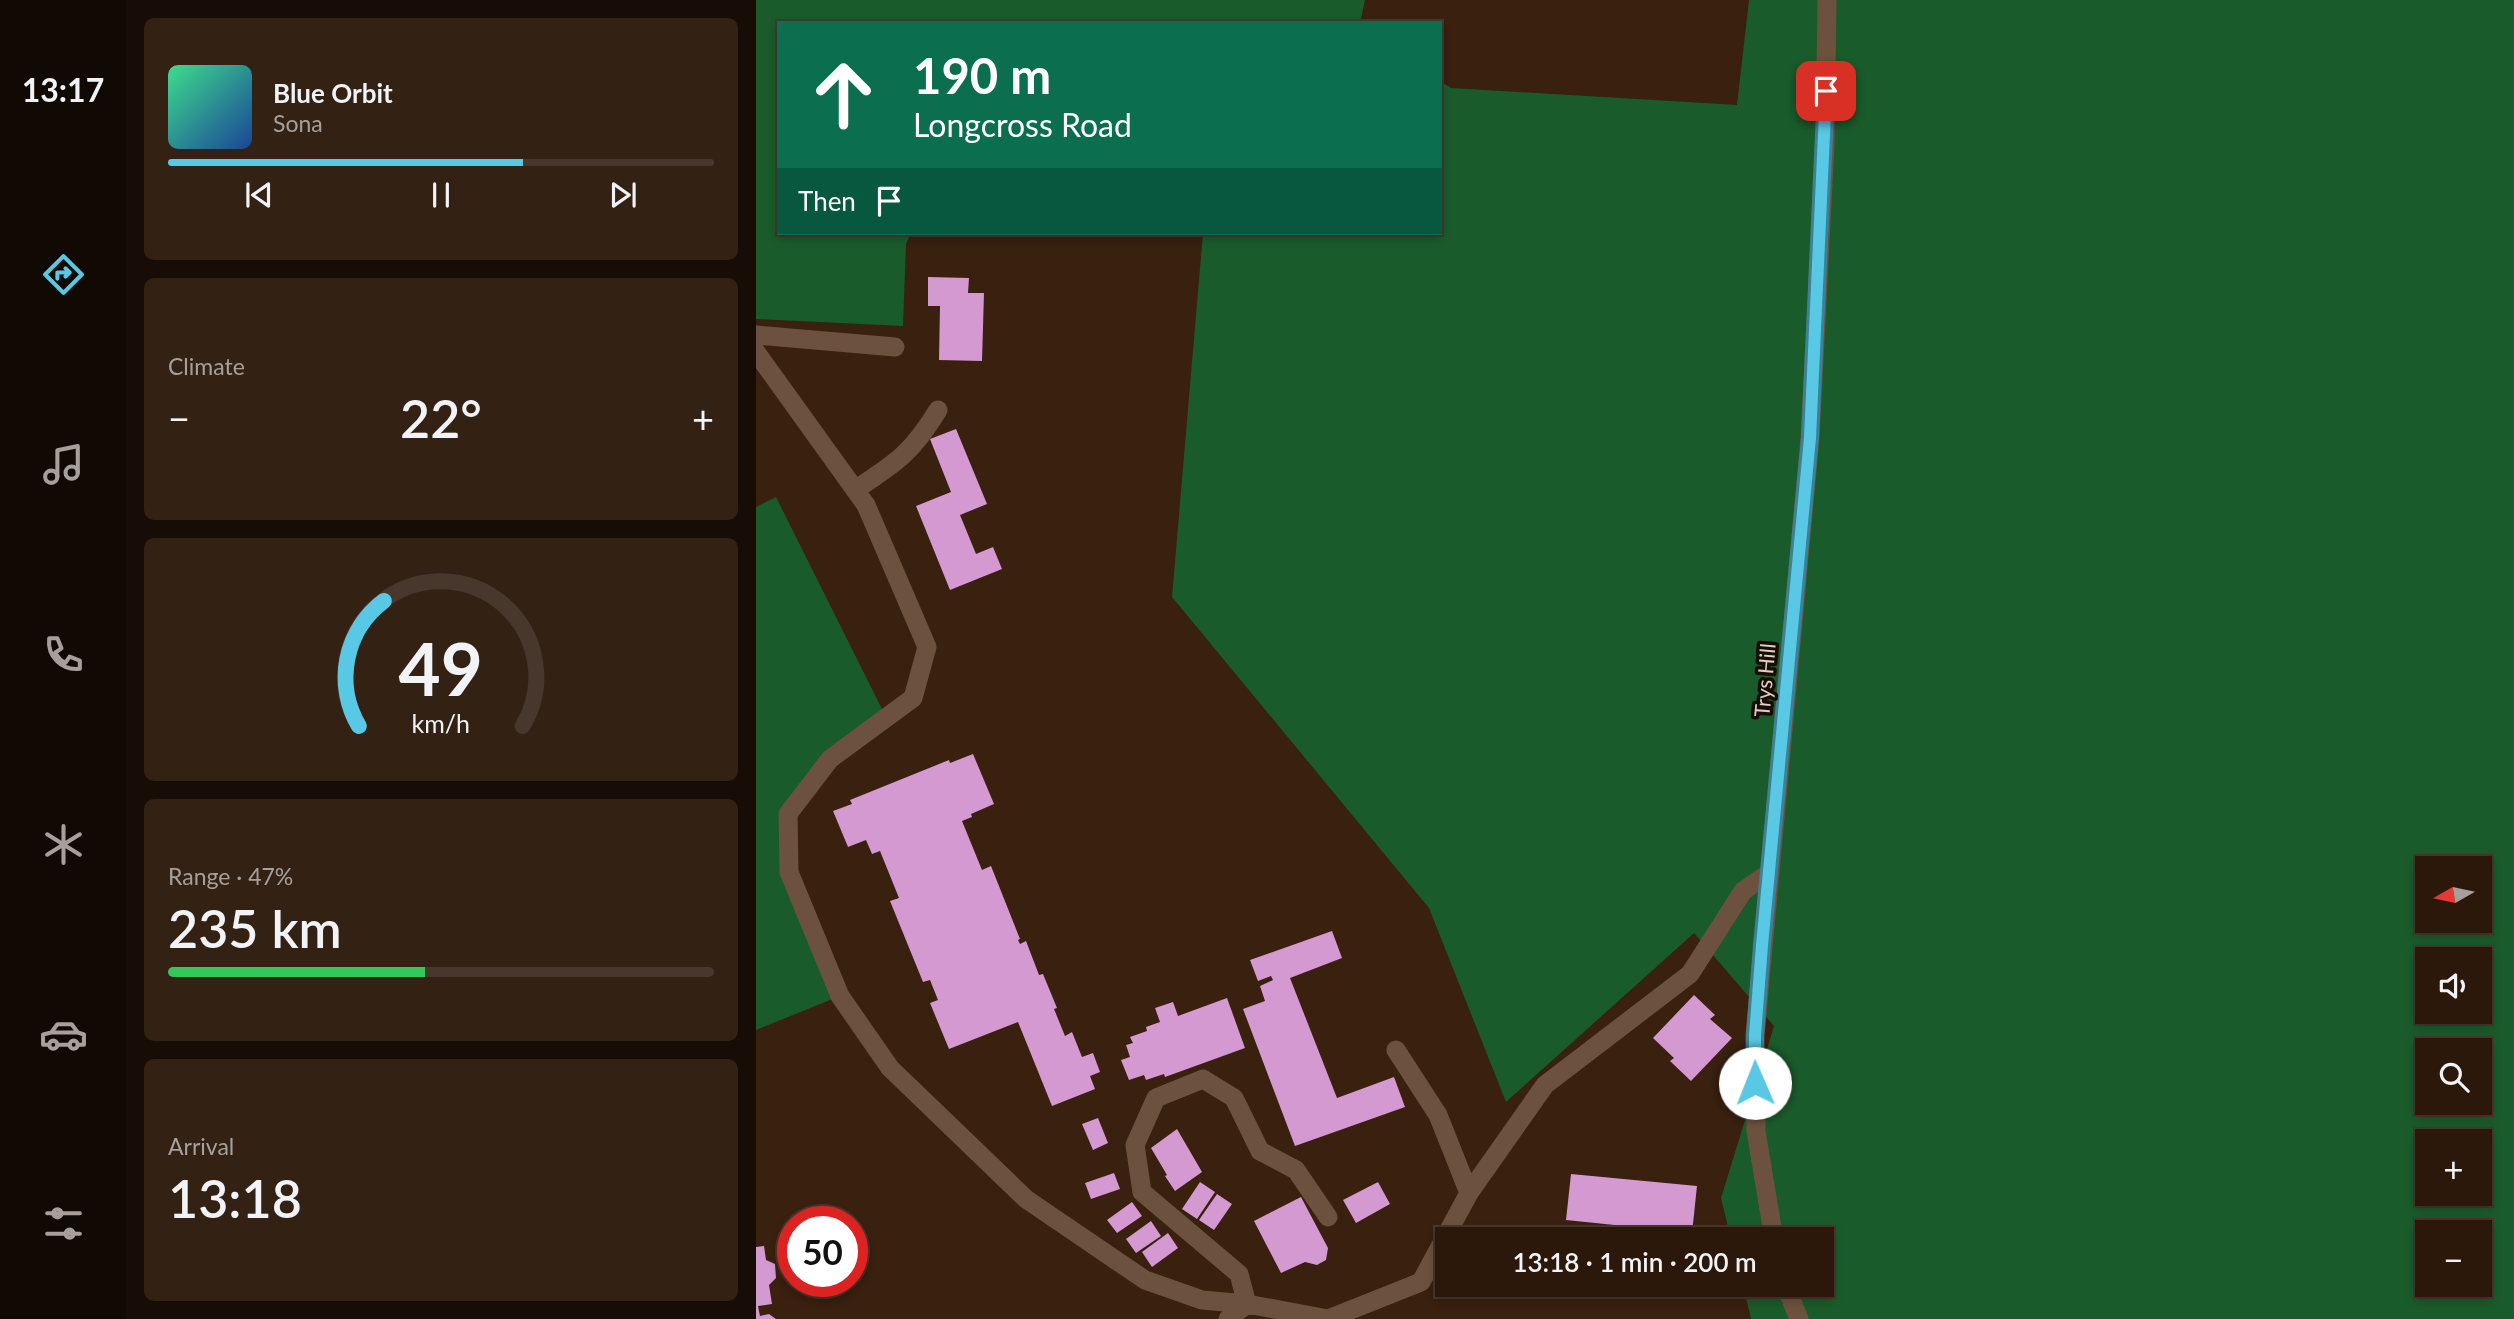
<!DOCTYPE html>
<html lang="en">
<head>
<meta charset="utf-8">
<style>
  body { margin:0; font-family:Lato,sans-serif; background:#332114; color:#f1f3f6; height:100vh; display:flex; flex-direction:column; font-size:26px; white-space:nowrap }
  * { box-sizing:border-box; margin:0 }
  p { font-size:23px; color:#a6a09d }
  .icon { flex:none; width:38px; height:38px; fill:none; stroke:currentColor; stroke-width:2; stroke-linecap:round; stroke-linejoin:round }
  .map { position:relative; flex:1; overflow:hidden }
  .details { display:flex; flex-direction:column; gap:18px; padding:18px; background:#180d06; width:630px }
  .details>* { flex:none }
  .top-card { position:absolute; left:21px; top:21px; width:665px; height:214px; border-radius:0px; box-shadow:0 4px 10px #0003,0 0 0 2px #47372c; background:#0b6e4f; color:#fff; overflow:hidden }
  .needle { width:46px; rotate:261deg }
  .tools { position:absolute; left:1659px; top:856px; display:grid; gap:14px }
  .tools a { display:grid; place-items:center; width:77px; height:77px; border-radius:0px; background:#2b180b; box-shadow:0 4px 10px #0003,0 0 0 2px #47372c; font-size:35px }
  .speed { position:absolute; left:21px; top:1206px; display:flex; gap:14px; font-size:35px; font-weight:700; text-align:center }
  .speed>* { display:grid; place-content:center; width:91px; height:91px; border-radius:50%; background:#2b180b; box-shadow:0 4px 10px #0003,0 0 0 2px #47372c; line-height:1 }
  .speed .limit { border:10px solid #d22; background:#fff; color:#111 }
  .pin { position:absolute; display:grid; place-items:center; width:60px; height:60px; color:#fff; margin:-30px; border-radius:14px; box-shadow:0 4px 10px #0006 }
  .me { position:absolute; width:77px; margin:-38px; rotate:359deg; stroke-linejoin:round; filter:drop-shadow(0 0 5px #0008) }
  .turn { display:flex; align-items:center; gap:24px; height:147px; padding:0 21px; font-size:32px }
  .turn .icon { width:91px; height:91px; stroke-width:2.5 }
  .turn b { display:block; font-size:49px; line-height:60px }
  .then { display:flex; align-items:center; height:66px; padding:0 21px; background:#0003; gap:14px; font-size:26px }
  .big { font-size:52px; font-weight:600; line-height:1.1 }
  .details .tile { flex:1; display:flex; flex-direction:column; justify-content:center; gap:10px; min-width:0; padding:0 24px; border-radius:10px; background:#332114 }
  .details .dial { align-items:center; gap:0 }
  .dial svg { height:182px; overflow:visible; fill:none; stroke:#47372c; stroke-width:7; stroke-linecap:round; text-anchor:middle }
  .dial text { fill:#f1f3f6; stroke:none }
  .song { display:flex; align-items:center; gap:21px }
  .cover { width:84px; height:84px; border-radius:10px; background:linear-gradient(135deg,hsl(150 70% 55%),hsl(220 70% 35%)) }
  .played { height:7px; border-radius:4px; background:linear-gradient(90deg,#59c8e4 65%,#47372c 65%) }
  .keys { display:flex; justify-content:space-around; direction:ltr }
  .heat { display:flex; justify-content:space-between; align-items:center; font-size:38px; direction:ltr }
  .charge { height:10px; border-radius:5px; background:linear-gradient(90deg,#34c759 47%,#47372c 0) }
  .trip { position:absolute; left:679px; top:1227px; width:399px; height:70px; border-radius:0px; background:#2b180b; box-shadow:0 4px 10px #0003,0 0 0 2px #47372c; font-weight:600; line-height:70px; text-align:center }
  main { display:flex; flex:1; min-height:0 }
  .menu { display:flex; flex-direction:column; width:126px; justify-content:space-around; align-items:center; background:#110a04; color:#a6a09d }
  .menu .icon { width:49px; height:49px }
  .menu .current { color:#59c8e4 }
  .menu b { font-size:32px; color:#f1f3f6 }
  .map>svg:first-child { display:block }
  .green { fill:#1a5b2b; fill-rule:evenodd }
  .building { fill:#d499d1 }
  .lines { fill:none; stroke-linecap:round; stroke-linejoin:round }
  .service { stroke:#6d513f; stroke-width:19 }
  .secondary { stroke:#6d513f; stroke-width:19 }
  .route-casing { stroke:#3a8294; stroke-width:18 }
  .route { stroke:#59c8e4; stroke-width:12 }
  .labels { text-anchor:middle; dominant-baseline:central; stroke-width:7; stroke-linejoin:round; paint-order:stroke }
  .street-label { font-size:21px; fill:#e0cfc5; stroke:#180d06 }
</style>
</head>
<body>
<main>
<nav class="menu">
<b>13:17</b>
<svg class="icon current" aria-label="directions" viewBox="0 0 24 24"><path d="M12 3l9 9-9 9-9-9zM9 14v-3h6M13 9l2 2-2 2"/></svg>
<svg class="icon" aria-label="music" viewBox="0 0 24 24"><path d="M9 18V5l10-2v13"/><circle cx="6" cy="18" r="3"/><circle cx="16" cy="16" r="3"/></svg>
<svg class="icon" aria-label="phone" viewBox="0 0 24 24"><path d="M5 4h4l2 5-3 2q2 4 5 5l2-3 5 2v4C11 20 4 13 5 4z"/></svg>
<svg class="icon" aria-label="climate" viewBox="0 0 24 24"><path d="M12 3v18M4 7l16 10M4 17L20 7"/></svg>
<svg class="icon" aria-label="car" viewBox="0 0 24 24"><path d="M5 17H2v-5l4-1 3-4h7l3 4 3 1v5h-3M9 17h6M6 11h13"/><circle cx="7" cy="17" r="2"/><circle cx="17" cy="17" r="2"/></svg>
<svg class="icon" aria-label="filters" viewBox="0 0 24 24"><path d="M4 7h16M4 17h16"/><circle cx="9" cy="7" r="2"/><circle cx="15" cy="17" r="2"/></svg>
</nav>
<section class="details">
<div class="tile">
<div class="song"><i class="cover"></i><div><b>Blue Orbit</b><p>Sona</p></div></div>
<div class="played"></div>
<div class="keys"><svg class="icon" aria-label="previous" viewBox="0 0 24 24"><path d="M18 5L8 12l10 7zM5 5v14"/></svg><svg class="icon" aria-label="pause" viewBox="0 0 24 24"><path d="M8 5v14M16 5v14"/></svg><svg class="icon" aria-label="next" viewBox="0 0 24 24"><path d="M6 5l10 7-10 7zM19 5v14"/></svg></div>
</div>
<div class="tile"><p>Climate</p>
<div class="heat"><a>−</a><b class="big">22°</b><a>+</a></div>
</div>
<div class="tile dial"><svg viewBox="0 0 100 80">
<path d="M14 69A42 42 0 1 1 86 69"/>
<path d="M14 69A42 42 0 0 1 25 14" stroke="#59c8e4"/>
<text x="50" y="56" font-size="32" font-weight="700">49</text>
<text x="50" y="72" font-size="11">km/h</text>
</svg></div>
<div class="tile"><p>Range · 47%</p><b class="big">235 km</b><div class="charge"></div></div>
<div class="tile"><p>Arrival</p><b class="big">13:18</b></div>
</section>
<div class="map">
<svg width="1758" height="1319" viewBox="0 0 1758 1319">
  <rect width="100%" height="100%" fill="#39200f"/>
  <!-- green -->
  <path class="green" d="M 0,0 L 609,0 L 604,23 L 23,23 L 23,233 L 155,233 L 150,244 L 147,326 L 0,319 Z
    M 993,0 L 1758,0 L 1758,1319 L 995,1319 L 987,1285 L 1066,1284 L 1066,1239 L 975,1239 L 965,1198 L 1018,1026 L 938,933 L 750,1102 L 673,908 L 416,597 L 447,233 L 684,233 L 684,81 L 695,88 L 981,105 ZM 1671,868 L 1724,868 L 1724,920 L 1671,920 ZM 1671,959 L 1724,959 L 1724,1012 L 1671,1012 ZM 1671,1050 L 1724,1050 L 1724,1102 L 1671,1102 ZM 1671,1141 L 1724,1141 L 1724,1194 L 1671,1194 ZM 1671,1232 L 1724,1232 L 1724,1284 L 1671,1284 Z
    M 20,497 L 130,717 L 74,759 L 32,814 L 33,872 L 84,996 L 0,1030 L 0,507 Z"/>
  <!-- building -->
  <path class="building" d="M 172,277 L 213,278 L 212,293 L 228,293 L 226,361 L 183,360 L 184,306 L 172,306 Z
    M 200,429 L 231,504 L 204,515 L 220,554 L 237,547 L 246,569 L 194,590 L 160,506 L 195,492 L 174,439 Z
    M 217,754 L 238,804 L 215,814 L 216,817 L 206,821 L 226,870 L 235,866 L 264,939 L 262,940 L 264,944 L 270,941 L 283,975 L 287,974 L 301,1008 L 298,1009 L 309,1036 L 316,1032 L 326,1057 L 337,1053 L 344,1072 L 334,1076 L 339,1089 L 296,1106 L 262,1022 L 193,1049 L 174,1003 L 182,1000 L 174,980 L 167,982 L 134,901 L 143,898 L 124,851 L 116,854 L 110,840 L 92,847 L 77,811 L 96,804 L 94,800 L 193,760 L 194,763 Z
    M 576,931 L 586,958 L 534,978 L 581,1098 L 638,1077 L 649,1107 L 539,1146 L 487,1009 L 509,1001 L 504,986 L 517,980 L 515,976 L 502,981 L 494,960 Z
    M 938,995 L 959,1015 L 954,1019 L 976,1038 L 935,1081 L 914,1061 L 918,1058 L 897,1038 Z
    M 471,998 L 489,1048 L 409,1077 L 408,1074 L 390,1080 L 388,1075 L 373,1080 L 365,1060 L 374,1057 L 370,1045 L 377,1043 L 374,1037 L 391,1031 L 390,1027 L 404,1022 L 399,1008 L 417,1002 L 422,1016 Z
    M 342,1118 L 352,1143 L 337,1150 L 326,1124 Z
    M 421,1129 L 446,1172 L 419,1191 L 409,1176 L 411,1175 L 395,1148 Z
    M 358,1173 L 364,1189 L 335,1199 L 329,1183 Z
    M 815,1174 L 941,1186 L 936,1233 L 810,1220 Z
    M 444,1182 L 459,1192 L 441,1219 L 426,1209 Z
    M 622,1182 L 634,1204 L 600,1223 L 587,1200 Z
    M 461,1194 L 476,1204 L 458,1230 L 443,1220 Z
    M 545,1197 L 572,1248 L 570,1260 L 561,1265 L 549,1262 L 525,1273 L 498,1221 Z
    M 376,1202 L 386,1216 L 361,1233 L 351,1220 Z
    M 395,1221 L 405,1236 L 380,1253 L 370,1239 Z
    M 412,1233 L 422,1248 L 396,1267 L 386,1252 Z
    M 8,1246 L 10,1260 L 19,1264 L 20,1278 L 13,1285 L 16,1304 L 2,1306 L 4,1316 L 13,1314 L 20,1319 L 0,1319 L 0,1247 Z"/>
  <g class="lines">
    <!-- service -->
    <path class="service" d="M 0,335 L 139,347
      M 0,352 L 110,505 L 171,647 L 157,698 L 74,759 L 32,814 L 33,872 L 84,996 L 134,1068 L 270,1199 L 389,1280 L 446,1300 L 491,1304 L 572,1319 L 665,1282 L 713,1193 L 789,1085 L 934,974 L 987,891 L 1013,873
      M 99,490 C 140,463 156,453 182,410
      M 640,1050 L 682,1115 L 713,1193
      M 472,1319 L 491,1304 L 483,1274 L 386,1192 L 379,1145 L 400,1098 L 447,1079 L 478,1098 L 504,1151 L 540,1170 L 572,1217"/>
    <!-- secondary -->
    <path class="secondary" d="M 1018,1239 L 1000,1131 L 999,1035 L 1054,438 L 1069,145 L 1071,0
      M 1029,1284 L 1043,1319"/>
  </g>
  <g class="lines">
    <defs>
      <path id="route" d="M 999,1083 L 999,1035 L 1006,945 L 1054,438 L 1070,91"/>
    </defs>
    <!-- route casing -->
    <use href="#route" class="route-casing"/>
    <!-- route -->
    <use href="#route" class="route"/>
  </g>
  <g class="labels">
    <!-- street labels -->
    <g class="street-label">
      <text transform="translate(1008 680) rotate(-85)">Trys Hill</text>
    </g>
  </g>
</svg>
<div class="tools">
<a><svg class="needle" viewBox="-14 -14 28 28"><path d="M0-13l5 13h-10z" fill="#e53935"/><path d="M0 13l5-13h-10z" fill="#a6a09d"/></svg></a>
<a><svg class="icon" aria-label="sound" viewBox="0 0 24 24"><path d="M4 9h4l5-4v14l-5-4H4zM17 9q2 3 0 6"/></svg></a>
<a><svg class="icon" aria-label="search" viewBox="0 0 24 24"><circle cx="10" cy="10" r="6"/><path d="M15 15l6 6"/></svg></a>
<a>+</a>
<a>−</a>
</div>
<div class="speed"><div class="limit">50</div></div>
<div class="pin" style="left:1070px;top:91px;background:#d93025"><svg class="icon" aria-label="arrive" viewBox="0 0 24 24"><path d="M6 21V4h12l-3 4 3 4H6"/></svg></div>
<svg class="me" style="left:999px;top:1083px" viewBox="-20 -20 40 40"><circle r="19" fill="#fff"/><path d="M0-13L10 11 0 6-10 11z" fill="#59c8e4"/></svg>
<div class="trip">13:18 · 1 min · 200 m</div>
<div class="top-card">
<div class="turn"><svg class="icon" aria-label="ahead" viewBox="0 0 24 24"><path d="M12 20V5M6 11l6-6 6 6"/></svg><div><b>190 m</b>Longcross Road</div></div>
<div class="then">Then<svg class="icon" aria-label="arrive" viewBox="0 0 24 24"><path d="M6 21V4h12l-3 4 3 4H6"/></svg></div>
</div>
</div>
</main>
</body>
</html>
